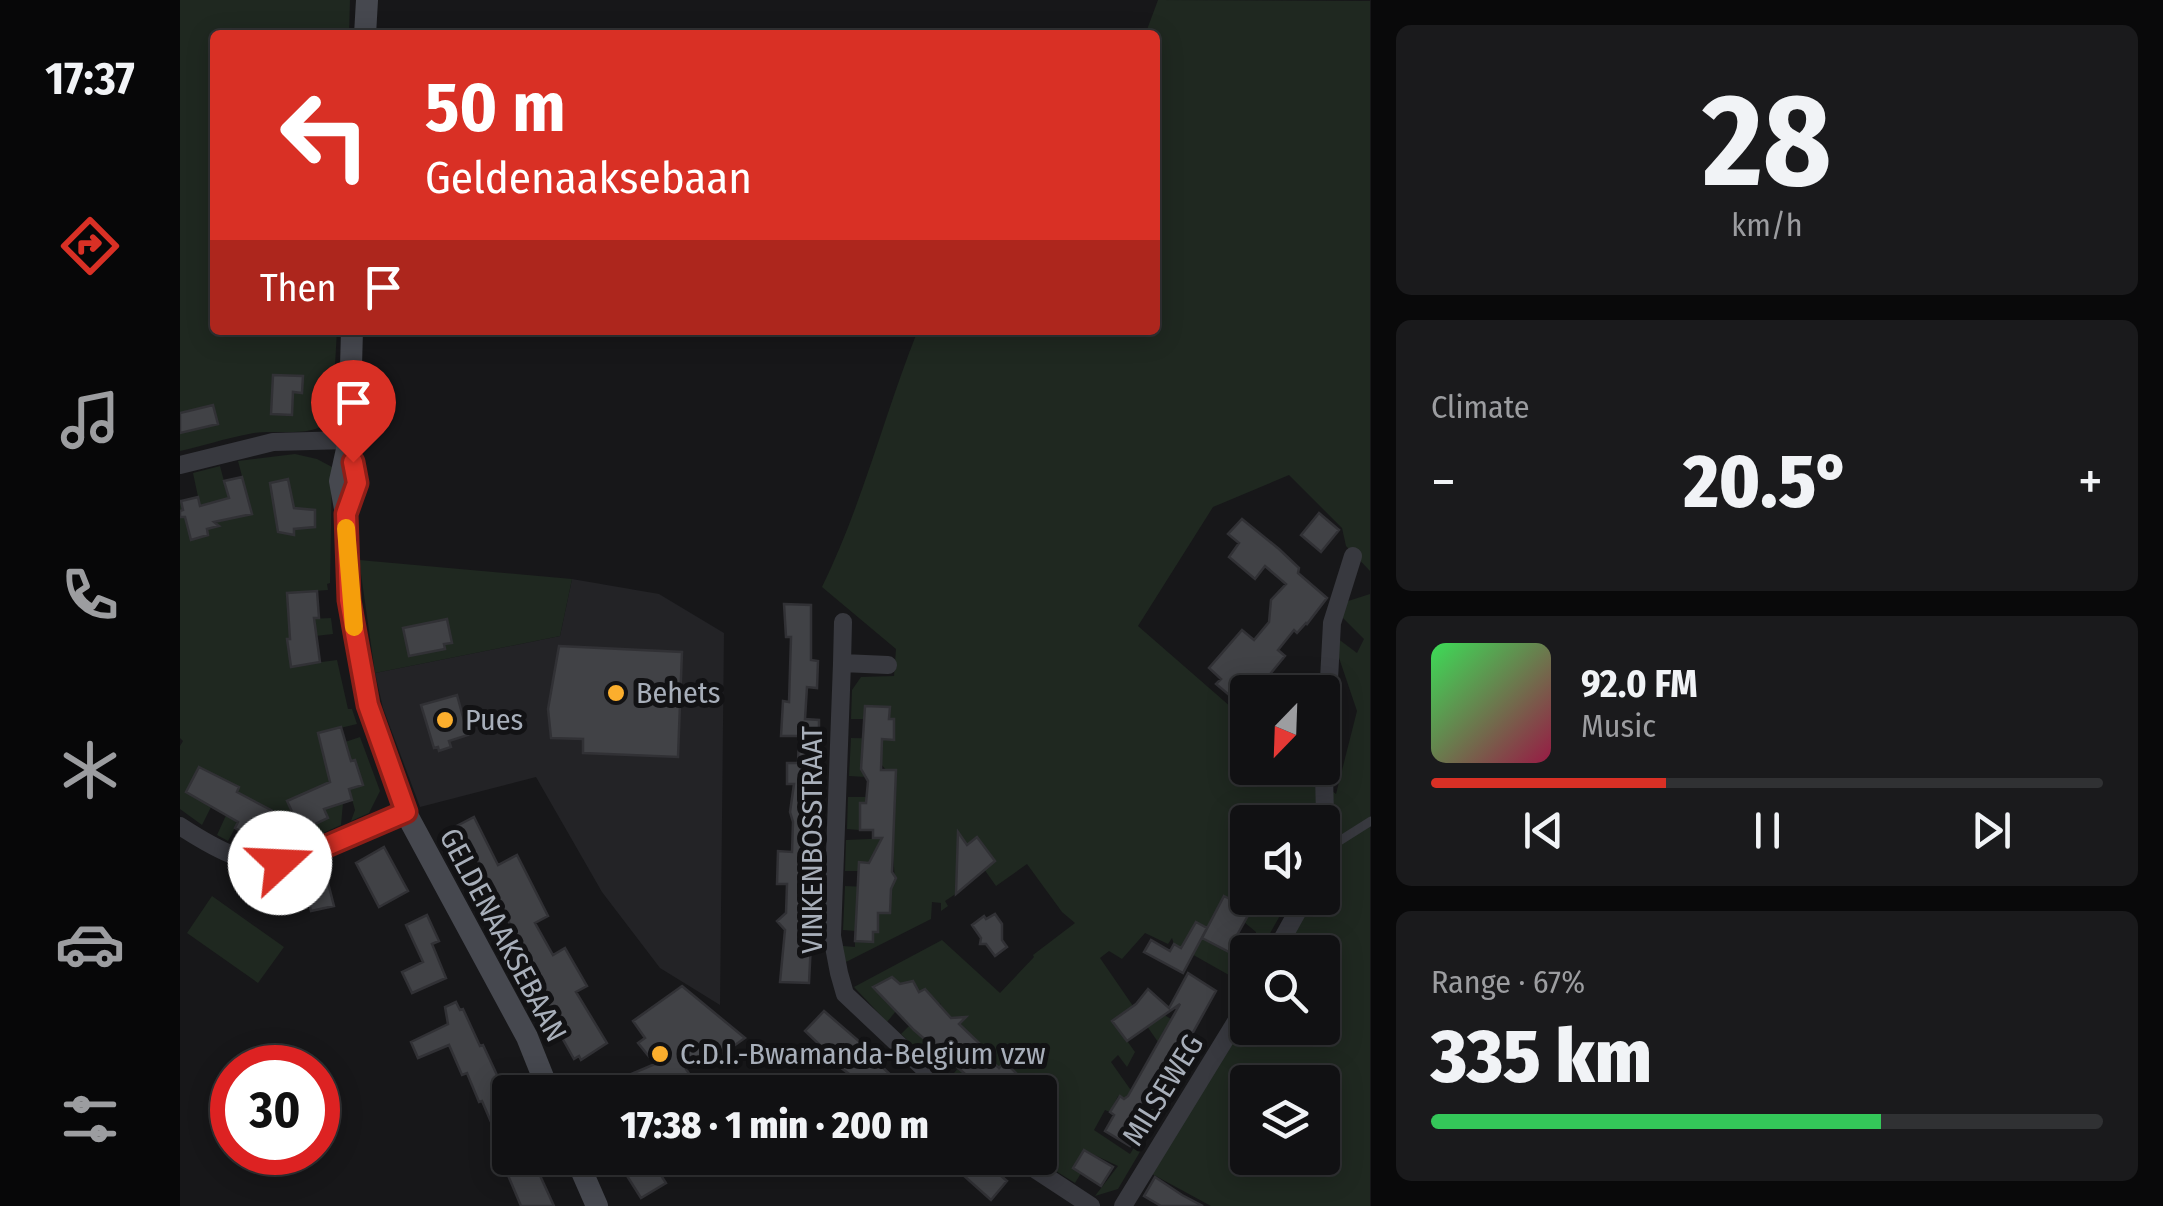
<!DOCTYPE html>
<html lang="en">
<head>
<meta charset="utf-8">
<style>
  body { margin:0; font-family:"Fira Sans Condensed",sans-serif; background:#1a1a1c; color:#f1f3f6; height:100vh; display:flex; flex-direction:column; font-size:38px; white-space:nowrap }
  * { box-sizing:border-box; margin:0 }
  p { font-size:32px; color:#9c9da0 }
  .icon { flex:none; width:55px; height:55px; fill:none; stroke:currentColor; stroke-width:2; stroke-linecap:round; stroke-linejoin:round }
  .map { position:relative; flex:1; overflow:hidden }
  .panel { display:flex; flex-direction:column; gap:25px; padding:25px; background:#09090a; width:792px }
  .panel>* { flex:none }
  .banner { position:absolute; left:30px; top:30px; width:950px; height:305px; border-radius:10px; box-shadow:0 5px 25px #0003,0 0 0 2px #303133; background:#d93025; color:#fff; overflow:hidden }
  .needle { width:65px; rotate:203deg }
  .controls { position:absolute; left:1050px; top:675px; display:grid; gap:20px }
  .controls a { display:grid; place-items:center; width:110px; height:110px; border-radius:10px; background:#111113; box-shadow:0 5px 25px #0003,0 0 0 2px #303133; font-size:50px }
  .speed { position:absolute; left:30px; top:1045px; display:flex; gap:20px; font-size:50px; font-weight:700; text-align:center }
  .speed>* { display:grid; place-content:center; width:130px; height:130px; border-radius:50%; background:#111113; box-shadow:0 5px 25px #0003,0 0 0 2px #303133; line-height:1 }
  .speed .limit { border:15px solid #d22; background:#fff; color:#111 }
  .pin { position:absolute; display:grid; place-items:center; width:85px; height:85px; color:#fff; margin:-102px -42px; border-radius:50% 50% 50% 0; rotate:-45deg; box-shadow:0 0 10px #0007 }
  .pin .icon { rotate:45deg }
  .me { position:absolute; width:110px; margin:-55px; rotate:70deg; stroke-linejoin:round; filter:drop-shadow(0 0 8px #0008) }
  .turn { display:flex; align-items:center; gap:35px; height:210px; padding:0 50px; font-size:45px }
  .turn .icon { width:130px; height:130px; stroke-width:2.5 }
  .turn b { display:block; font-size:70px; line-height:85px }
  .then { display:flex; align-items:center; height:95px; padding:0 50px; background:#0003; gap:20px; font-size:38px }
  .big { font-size:75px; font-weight:800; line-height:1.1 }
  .panel .tile { flex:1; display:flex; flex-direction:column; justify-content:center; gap:15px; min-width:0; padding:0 35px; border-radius:15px; background:#1a1a1c }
  .panel .dial { align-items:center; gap:0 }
  .dial b { font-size:130px; line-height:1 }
  .song { display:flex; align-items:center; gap:30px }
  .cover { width:120px; height:120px; border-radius:15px; background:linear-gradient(135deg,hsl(130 70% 55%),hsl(340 70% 35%)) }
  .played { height:10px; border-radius:5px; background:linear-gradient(90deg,#d93025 35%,#303133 35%) }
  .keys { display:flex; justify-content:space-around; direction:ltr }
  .heat { display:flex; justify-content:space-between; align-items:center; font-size:55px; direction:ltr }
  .charge { height:15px; border-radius:8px; background:linear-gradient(90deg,#34c759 67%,#303133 0) }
  .trip { position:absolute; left:312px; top:1075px; width:565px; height:100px; border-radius:10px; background:#111113; box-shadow:0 5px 25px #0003,0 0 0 2px #303133; font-weight:800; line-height:100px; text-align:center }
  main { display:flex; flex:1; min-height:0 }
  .tabs { display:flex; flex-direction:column; width:180px; justify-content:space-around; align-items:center; background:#070708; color:#9c9da0 }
  .tabs .icon { width:70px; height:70px }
  .tabs .selected { color:#d93025 }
  .tabs b { font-size:45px; color:#f1f3f6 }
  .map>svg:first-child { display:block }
  .built { fill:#232326 }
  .green { fill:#1f2820; fill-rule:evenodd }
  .building { fill:#414246; stroke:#313135; stroke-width:2.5 }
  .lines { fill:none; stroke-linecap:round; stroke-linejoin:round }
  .lane { stroke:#38393f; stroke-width:9 }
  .street { stroke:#38393f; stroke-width:18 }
  .secondary { stroke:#46484f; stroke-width:22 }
  .route-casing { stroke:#8d1f18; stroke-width:25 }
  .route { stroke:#d93025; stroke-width:18 }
  .slow { stroke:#f59e0b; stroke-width:18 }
  .poi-dot { fill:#fbae2d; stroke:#121214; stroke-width:4 }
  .labels { text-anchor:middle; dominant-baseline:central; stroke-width:10; stroke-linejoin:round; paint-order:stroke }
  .poi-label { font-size:30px; fill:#a8afba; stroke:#121214; text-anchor:start }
  .street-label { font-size:30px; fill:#a8afba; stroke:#121214 }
</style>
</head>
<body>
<main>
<nav class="tabs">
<b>17:37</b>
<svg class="icon selected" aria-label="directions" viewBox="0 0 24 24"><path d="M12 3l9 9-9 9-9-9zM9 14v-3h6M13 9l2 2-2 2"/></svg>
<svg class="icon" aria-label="music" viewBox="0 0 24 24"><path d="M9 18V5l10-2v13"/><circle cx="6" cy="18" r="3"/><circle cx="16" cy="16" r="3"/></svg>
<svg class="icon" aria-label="phone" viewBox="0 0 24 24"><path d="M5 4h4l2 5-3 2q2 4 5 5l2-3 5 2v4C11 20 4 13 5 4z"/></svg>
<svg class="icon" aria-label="climate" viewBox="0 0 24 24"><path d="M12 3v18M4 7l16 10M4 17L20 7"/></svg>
<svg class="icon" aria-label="car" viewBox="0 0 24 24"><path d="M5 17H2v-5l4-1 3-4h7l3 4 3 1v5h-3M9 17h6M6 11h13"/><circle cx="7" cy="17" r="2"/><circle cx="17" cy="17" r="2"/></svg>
<svg class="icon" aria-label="filters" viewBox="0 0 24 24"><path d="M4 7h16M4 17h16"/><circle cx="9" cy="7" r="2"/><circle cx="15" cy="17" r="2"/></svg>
</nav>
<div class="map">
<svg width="1191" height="1206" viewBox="0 0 1191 1206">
  <rect width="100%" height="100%" fill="#171719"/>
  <!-- built -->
  <path class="built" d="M 392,579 L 479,594 L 544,633 L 540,1005 L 480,968 L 422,892 L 356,777 L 240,807 L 203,708 L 195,673 L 380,636 Z"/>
  <!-- green -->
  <path class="green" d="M 0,0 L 170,0 L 169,35 L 35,35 L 35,330 L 157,330 L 152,419 C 131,440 96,428 69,434 C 46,438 23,446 0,451 Z
    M 978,0 L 1190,1 L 1190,571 L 1166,546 L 1162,528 L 1109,475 L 1033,507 L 958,626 L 1067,721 L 1068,768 L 1122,768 L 1156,794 L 1177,711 L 1156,649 L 1157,638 L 1177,653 L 1184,639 L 1163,618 L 1162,603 L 1190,594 L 1190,1206 L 1031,1206 L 972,1174 L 1067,1002 L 1068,1028 L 1142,1028 L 1142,952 L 1095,952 L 1125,898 L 1142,898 L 1142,822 L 1068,822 L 1068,898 L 1110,898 L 1085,942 L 1075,943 L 1076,932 L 1064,922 L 1027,928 L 1016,922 L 1011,931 L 1053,954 L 1067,976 L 1063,983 L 994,944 L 992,938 L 988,944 L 965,933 L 942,959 L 929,951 L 920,958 L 953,1006 L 957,1003 L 972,1017 L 978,1011 L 991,1019 L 978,1042 L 953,1006 L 933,1021 L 955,1052 L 947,1067 L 938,1055 L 931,1062 L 955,1096 L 983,1114 L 975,1128 L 965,1121 L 969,1108 L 947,1095 L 944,1099 L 938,1096 L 930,1112 L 925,1110 L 914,1130 L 950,1154 L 958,1141 L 964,1145 L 938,1189 L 915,1196 L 938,1166 L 904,1150 L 893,1168 L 901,1173 L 895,1183 L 855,1158 L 860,1158 L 865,1144 L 860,1138 L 862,1129 L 871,1119 L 860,1102 L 860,1092 L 784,1092 L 769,1079 L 799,1043 L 791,1035 L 759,1070 L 753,1064 L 761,1055 L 756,1050 L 781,1023 L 764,1013 L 760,1003 L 735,1030 L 748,1042 L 740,1052 L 721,1034 L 730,1025 L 738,991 L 734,981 L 720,984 L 712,977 L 694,987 L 716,1011 L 707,1022 L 674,987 L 762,940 L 820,993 L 854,957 L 853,955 L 895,923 L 882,912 L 847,864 L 816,886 L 804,869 L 814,861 L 797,838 L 787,845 L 784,841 L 778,847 L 777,866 L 780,871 L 777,874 L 776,886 L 780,891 L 765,901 L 768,906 L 761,911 L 761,903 L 752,902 L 751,919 L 664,963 L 663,946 L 675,947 L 675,941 L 693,941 L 693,932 L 698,931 L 698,913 L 710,913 L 710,903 L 676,920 L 676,931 L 663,930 L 665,886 L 710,888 L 715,882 L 713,853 L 695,854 L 690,863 L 678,863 L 678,871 L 665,871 L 666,840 L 712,838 L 680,803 L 679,830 L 667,829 L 668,797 L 686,797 L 687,788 L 706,770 L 701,764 L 686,777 L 669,776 L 671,738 L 714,739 L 714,720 L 709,719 L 710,707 L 686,706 L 686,719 L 671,719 L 672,690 L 681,677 L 714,676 L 716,649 L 642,587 C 683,503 704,415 738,330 L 975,330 L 975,35 L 965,35 ZM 1068,1082 L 1142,1082 L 1142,1158 L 1068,1158 Z
    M 115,454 L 137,459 L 152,467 L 150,583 L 147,584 L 148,590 L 108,593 L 109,620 L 151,618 L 153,634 L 108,639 L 111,666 L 157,660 L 168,709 L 172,709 L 177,724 L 139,733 L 166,747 L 165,742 L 180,737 L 200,791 L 189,813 L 171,821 L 175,810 L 169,789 L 183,785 L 174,760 L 147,770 L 158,804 L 163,803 L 161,825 L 134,837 L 130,827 L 148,818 L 132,790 L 108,801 L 126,841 L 107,848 L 87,850 L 104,817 L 70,800 L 48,841 L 37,835 L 59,787 L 20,767 L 32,805 L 22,825 L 0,809 L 0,746 L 3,741 L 0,738 L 0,498 L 11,539 L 28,535 L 27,529 L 38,526 L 32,503 L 20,506 L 13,473 L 40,466 L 52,511 L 58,509 L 60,517 L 72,514 L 58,461 Z
    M 179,560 L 392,579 L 380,636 L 195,673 Z
    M 32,896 L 104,947 L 78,983 L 7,933 Z"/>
  <!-- building -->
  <path class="building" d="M 93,375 L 123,376 L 122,393 L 113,392 L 112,415 L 91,414 Z
    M 33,405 L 38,424 L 0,433 L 0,413 Z
    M 62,477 L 72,514 L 34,522 L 39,526 L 27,529 L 28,535 L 11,540 L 5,517 L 0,517 L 0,511 L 3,510 L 1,501 L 18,497 L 20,506 L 49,498 L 44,481 Z
    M 108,479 L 114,508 L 135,510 L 135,527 L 114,529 L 114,535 L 98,532 L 90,483 Z
    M 1139,513 L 1159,530 L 1141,552 L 1121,535 Z
    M 1062,519 L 1099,549 L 1119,568 L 1118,573 L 1147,598 L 1127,624 L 1126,623 L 1117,633 L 1114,630 L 1098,650 L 1105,656 L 1091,673 L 1102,682 L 1093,692 L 1068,692 L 1068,707 L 1052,689 L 1048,694 L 1036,684 L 1041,679 L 1029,668 L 1062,630 L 1074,640 L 1089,622 L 1091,600 L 1106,584 L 1085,566 L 1075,579 L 1049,557 L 1059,543 L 1048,534 Z
    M 137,591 L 139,618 L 134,618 L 140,662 L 111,667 L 107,639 L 110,639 L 107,593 Z
    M 604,604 L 631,605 L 631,660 L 638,661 L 637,688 L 627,687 L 625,719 L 639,720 L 639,737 L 636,737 L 633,875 L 623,874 L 623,904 L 628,904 L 627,922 L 632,922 L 629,983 L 600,982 L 605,930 L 597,921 L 606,913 L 607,884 L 597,884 L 598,851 L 612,852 L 613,822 L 610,812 L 614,784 L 607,784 L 607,763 L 618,763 L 619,736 L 601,736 L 603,701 L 609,702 L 611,637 L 606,637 Z
    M 267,619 L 272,643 L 264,644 L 265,649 L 229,656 L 223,628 Z
    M 379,646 L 502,652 L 498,757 L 403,753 L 403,739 L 371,738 L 368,709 Z
    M 277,695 L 288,735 L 269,741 L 271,747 L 259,751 L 258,747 L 254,748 L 241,705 Z
    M 685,706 L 710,707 L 709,719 L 714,719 L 714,740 L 702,739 L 701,770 L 716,770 L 712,872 L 716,878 L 711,889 L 710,913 L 698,913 L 698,932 L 693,932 L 693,942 L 675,941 L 679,862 L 689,863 L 702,838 L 693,838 L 693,830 L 680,830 L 680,803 L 686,803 L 688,781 L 681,769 Z
    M 161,727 L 171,761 L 175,760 L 183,785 L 169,789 L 172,800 L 144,809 L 148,818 L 121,831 L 107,801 L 150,782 L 138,733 Z
    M 19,767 L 59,787 L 57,792 L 104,817 L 92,840 L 76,832 L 73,838 L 55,828 L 58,822 L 6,792 Z
    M 294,817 L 318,865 L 337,855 L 368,916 L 355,923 L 373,955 L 385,948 L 407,986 L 396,992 L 427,1043 L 401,1060 L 399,1056 L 394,1059 L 376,1027 L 360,997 L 363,995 L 337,950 L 342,948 L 294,853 L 283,858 L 269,830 Z
    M 778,832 L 787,845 L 797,837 L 815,861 L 776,894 Z
    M 204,847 L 228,891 L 199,907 L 176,863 Z
    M 146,875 L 154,906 L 131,911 L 124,881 Z
    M 1044,896 L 1071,910 L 1056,937 L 1061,939 L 1053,954 L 1022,938 Z
    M 815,914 L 822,924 L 822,940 L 827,947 L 815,956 L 806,944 L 800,944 L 801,938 L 792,925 L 804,916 L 806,919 Z
    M 247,915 L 259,941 L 252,944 L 266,978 L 232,993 L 222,972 L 243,962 L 226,925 Z
    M 1016,922 L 1027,928 L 1003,973 L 964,952 L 971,940 L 990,951 L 994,944 L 1001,948 Z
    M 1008,973 L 1036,991 L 950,1146 L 925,1131 L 934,1115 L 930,1112 L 940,1096 L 944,1099 L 948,1096 L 1000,1004 L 947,1041 L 932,1021 L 956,1004 L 968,989 L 989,1008 Z
    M 712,977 L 720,984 L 733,981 L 739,992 L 745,989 L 771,1018 L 786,1017 L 779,1024 L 799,1043 L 796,1047 L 819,1068 L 825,1062 L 846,1083 L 838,1092 L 806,1092 L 734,1030 L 693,987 Z
    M 502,986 L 565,1038 L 535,1059 L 530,1052 L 506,1069 L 521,1092 L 409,1092 L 475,1064 L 458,1043 L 465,1038 L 453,1021 Z
    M 276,1002 L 280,1010 L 283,1009 L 300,1046 L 303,1045 L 330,1103 L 330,1158 L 352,1158 L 374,1206 L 341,1206 L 327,1173 L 332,1171 L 302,1101 L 299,1102 L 287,1073 L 282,1075 L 269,1045 L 238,1058 L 231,1042 L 268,1024 L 265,1007 Z
    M 644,1011 L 703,1062 L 700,1065 L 729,1092 L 693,1092 L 656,1064 L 658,1062 L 625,1031 Z
    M 904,1150 L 933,1167 L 921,1186 L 893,1168 Z
    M 459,1158 L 470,1158 L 486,1183 L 461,1198 L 442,1168 Z
    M 764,1158 L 800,1158 L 827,1181 L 811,1200 Z
    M 975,1177 L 1002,1195 L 1023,1206 L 981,1206 L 964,1196 Z"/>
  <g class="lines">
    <!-- lane -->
    <path class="lane" d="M 1153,845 L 1191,821"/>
    <!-- street -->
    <path class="street" d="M 0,465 L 93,442 L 169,440
      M 662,663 L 663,622
      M 708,665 L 662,663 L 652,936 L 659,973 L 665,994 L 769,1092
      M 0,826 C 37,850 69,869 114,860 L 226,812
      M 1146,861 L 1144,773 L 1152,623 L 1173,556
      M 1095,952 L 1125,898
      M 838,1158 L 911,1206
      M 943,1206 L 1068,1002"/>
    <!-- secondary -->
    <path class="secondary" d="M 185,35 L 187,0
      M 172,330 L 169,440 L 160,481 L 166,514 L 169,600 L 188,705 L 227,815 L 347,1037 L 369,1092
      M 396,1158 L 417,1206"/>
  </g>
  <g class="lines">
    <defs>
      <path id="route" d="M 100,863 L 114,860 L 226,812 L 188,705 L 169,600 L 166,514 L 177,483 L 173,462"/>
    </defs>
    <!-- route casing -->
    <use href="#route" class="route-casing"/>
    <!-- route -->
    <use href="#route" class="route"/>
    <!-- slow -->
    <path class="slow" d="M 166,528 L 174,627"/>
  </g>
  <!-- markers -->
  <g class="poi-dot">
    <circle cx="436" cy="693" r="10"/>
    <circle cx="265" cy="720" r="10"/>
    <circle cx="480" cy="1054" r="10"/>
  </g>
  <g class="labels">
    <!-- poi labels -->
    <g class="poi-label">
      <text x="456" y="693">Behets</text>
      <text x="285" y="720">Pues</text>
      <text x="500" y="1054">C.D.I.-Bwamanda-Belgium vzw</text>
    </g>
    <!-- street labels -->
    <g class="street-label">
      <text transform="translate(632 840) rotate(-90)">VINKENBOSSTRAAT</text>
      <text transform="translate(323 935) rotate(62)">GELDENAAKSEBAAN</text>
      <text transform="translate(983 1090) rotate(-58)">MILSEWEG</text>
    </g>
  </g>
</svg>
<div class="controls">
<a><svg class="needle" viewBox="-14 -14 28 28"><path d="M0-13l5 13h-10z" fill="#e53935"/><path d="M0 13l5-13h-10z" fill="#9c9da0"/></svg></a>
<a><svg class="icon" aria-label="sound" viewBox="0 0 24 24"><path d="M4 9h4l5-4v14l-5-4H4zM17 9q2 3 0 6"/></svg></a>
<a><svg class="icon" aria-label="search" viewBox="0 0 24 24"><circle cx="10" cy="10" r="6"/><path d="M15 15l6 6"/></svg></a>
<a><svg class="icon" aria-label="layers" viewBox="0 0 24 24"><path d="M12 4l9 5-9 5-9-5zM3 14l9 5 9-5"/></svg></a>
</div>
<div class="speed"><div class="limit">30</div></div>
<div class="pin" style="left:173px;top:462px;background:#d93025"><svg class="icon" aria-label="arrive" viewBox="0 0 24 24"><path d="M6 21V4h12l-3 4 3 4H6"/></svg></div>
<svg class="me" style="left:100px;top:863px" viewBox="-20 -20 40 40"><circle r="19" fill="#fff"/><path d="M0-13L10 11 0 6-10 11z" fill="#d93025"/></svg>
<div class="trip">17:38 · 1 min · 200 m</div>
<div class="banner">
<div class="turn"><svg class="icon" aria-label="left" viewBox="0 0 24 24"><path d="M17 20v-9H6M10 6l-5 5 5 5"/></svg><div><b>50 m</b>Geldenaaksebaan</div></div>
<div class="then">Then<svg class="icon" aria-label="arrive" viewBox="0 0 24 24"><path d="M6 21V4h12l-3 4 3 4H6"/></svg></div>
</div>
</div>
<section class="panel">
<div class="tile dial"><b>28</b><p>km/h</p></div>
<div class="tile"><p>Climate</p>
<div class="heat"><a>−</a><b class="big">20.5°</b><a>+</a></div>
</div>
<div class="tile">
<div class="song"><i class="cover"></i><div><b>92.0 FM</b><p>Music</p></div></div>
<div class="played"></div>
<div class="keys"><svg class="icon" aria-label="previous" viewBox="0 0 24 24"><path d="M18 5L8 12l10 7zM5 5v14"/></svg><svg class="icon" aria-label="pause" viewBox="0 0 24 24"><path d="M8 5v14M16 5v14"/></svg><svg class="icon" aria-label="next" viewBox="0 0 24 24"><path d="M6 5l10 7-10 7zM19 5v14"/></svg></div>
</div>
<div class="tile"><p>Range · 67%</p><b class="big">335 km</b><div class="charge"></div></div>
</section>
</main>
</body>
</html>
